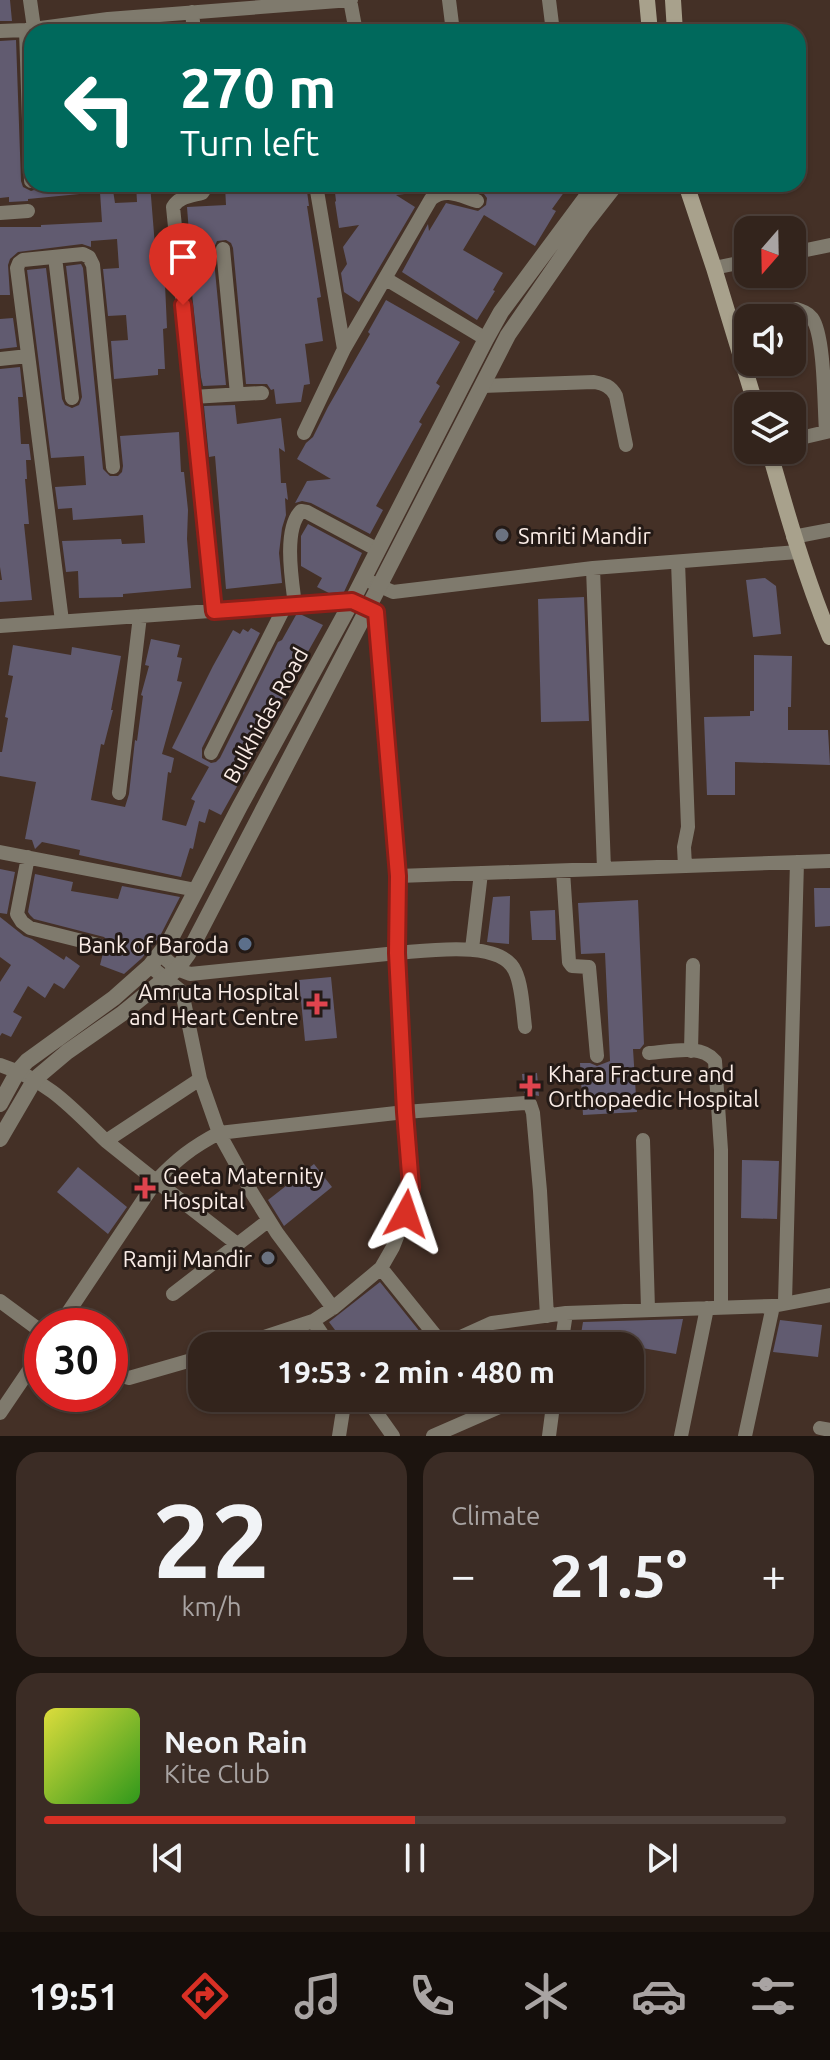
<!DOCTYPE html>
<html lang="en">
<head>
<meta charset="utf-8">
<style>
  body { margin:0; font-family:Ubuntu,sans-serif; background:#3b2c25; color:#f1f3f6; height:100vh; display:flex; flex-direction:column; font-size:30px; white-space:nowrap }
  * { box-sizing:border-box; margin:0 }
  p { font-size:26px; color:#a9a4a3 }
  .icon { flex:none; width:44px; height:44px; fill:none; stroke:currentColor; stroke-width:2; stroke-linecap:round; stroke-linejoin:round }
  .map { position:relative; height:1436px; overflow:hidden }
  .details { display:flex; flex-direction:column; gap:16px; padding:16px; background:#1c140f; flex:1 }
  .details>* { flex:none }
  .top-card { position:absolute; left:24px; top:24px; width:782px; height:168px; border-radius:24px; box-shadow:0 2px 6px #0004,0 0 0 2px #4e413b; background:#00695c; color:#fff; overflow:hidden }
  .needle { width:52px; rotate:200deg }
  .tools { position:absolute; left:734px; top:216px; display:grid; gap:16px }
  .tools a { display:grid; place-items:center; width:72px; height:72px; border-radius:16px; background:#33241c; box-shadow:0 2px 6px #0004,0 0 0 2px #4e413b; font-size:40px }
  .speed { position:absolute; left:24px; top:1308px; display:flex; gap:16px; font-size:40px; font-weight:700; text-align:center }
  .speed>* { display:grid; place-content:center; width:104px; height:104px; border-radius:50%; background:#33241c; box-shadow:0 2px 6px #0004,0 0 0 2px #4e413b; line-height:1 }
  .speed .limit { border:12px solid #d22; background:#fff; color:#111 }
  .pin { position:absolute; display:grid; place-items:center; width:68px; height:68px; color:#fff; margin:-82px -34px; border-radius:50% 50% 50% 0; rotate:-45deg; box-shadow:0 0 8px #0007 }
  .pin .icon { rotate:45deg }
  .me { position:absolute; width:88px; margin:-44px; rotate:5deg; stroke-linejoin:round; filter:drop-shadow(0 0 6px #0008) }
  .turn { display:flex; align-items:center; gap:28px; height:168px; padding:0 24px; font-size:36px }
  .turn .icon { width:104px; height:104px; stroke-width:2.5 }
  .turn b { display:block; font-size:56px; line-height:68px }
  .big { font-size:60px; font-weight:700; line-height:1.1 }
  .details .tile { flex:1; display:flex; flex-direction:column; justify-content:center; gap:12px; min-width:0; padding:0 28px; border-radius:24px; background:#3b2c25 }
  .details .dial { align-items:center; gap:0 }
  .dial b { font-size:104px; line-height:1 }
  .song { display:flex; align-items:center; gap:24px }
  .cover { width:96px; height:96px; border-radius:12px; background:linear-gradient(135deg,hsl(60 70% 55%),hsl(110 70% 35%)) }
  .played { height:8px; border-radius:4px; background:linear-gradient(90deg,#d93025 50%,#4e413b 50%) }
  .keys { display:flex; justify-content:space-around; direction:ltr }
  .heat { display:flex; justify-content:space-between; align-items:center; font-size:44px; direction:ltr }
  .details .tiles { flex:1; display:grid; gap:16px; grid-template-columns:1fr 1fr }
  .tile:last-child { grid-column:span 2 }
  .trip { position:absolute; left:188px; top:1332px; width:456px; height:80px; border-radius:24px; background:#33241c; box-shadow:0 2px 6px #0004,0 0 0 2px #4e413b; font-weight:700; line-height:80px; text-align:center }
  .menu { display:flex; height:128px; justify-content:space-around; align-items:center; background:#140e0b; color:#a9a4a3 }
  .menu .icon { width:56px; height:56px }
  .menu .active { color:#d93025 }
  .menu b { font-size:36px; color:#f1f3f6 }
  .map>svg:first-child { display:block }
  .building { fill:#615b70 }
  .lines { fill:none; stroke-linecap:round; stroke-linejoin:round }
  .minor { stroke:#7f7a6d; stroke-width:14 }
  .tertiary { stroke:#7f7a6d; stroke-width:16 }
  .secondary { stroke:#a8a18c; stroke-width:16 }
  .route-casing { stroke:#8d1f18; stroke-width:20 }
  .route { stroke:#d93025; stroke-width:14 }
  .worship-dot { fill:#6b7280; stroke:#241a16; stroke-width:3 }
  .service-dot { fill:#5c6f8a; stroke:#241a16; stroke-width:3 }
  .health-dot { fill:#e0444e; stroke:#241a16; stroke-width:3 }
  .labels { text-anchor:middle; dominant-baseline:central; stroke-width:6; stroke-linejoin:round; paint-order:stroke }
  .poi-label { font-size:22px; fill:#fbede7; stroke:#241a16; text-anchor:start }
  .street-label { font-size:22px; fill:#fbede7; stroke:#241a16 }
</style>
</head>
<body>
<div class="map">
<svg width="830" height="1436" viewBox="0 0 830 1436">
  <rect width="100%" height="100%" fill="#443026"/>
  <!-- building -->
  <path class="building" d="M 0,0 L 10,0 L 12,21 L 0,21 Z
    M 16,40 L 21,181 L 23,187 L 31,191 L 37,189 L 40,184 L 112,184 L 115,203 L 137,202 L 136,184 L 150,184 L 155,246 L 167,245 L 171,283 L 165,284 L 167,328 L 163,329 L 165,369 L 158,369 L 158,375 L 114,379 L 111,341 L 128,340 L 126,315 L 108,316 L 103,269 L 119,268 L 117,239 L 91,241 L 91,247 L 82,244 L 18,252 L 10,259 L 8,265 L 10,295 L 0,295 L 0,227 L 41,227 L 41,225 L 102,222 L 100,192 L 28,199 L 28,201 L 9,202 L 9,197 L 0,198 L 0,41 Z
    M 256,184 L 256,187 L 281,184 L 306,184 L 309,206 L 307,206 L 321,297 L 317,298 L 323,341 L 305,344 L 310,384 L 304,385 L 301,402 L 276,404 L 274,389 L 271,390 L 267,384 L 246,384 L 233,248 L 231,243 L 226,240 L 217,241 L 213,250 L 226,385 L 203,386 L 201,377 L 187,247 L 190,246 L 187,207 L 226,205 L 225,186 Z
    M 334,184 L 422,184 L 422,192 L 396,195 L 415,207 L 359,302 L 344,292 L 341,273 L 347,264 L 343,247 L 359,225 L 339,228 L 335,202 L 336,201 Z
    M 458,184 L 570,184 L 552,209 L 556,211 L 535,246 L 484,215 L 463,250 L 503,273 L 493,290 L 495,291 L 477,320 L 402,272 L 428,224 L 429,231 L 446,203 L 478,211 L 486,205 L 487,198 L 484,194 Z
    M 81,264 L 83,268 L 103,469 L 110,476 L 118,476 L 122,472 L 123,466 L 120,436 L 179,432 L 181,472 L 184,472 L 188,510 L 187,539 L 191,588 L 123,594 L 123,597 L 79,598 L 78,571 L 66,572 L 62,541 L 121,539 L 122,544 L 145,543 L 143,515 L 73,520 L 72,508 L 58,509 L 55,487 L 86,485 L 84,456 L 51,458 L 27,270 L 46,268 L 62,399 L 65,405 L 72,408 L 79,405 L 82,397 L 66,266 Z
    M 386,300 L 460,342 L 436,383 L 440,386 L 419,422 L 422,424 L 376,506 L 383,510 L 370,534 L 311,503 L 302,501 L 295,503 L 307,481 L 331,479 L 297,459 L 306,443 L 313,437 L 328,407 L 370,334 L 368,332 Z
    M 13,318 L 17,347 L 0,349 L 0,319 Z
    M 20,367 L 23,397 L 18,397 L 21,444 L 29,444 L 31,460 L 26,460 L 27,479 L 25,479 L 29,524 L 24,524 L 32,600 L 0,602 L 0,580 L 2,580 L 0,567 L 0,369 Z
    M 235,405 L 237,424 L 281,418 L 285,452 L 279,448 L 281,483 L 286,483 L 288,500 L 285,498 L 286,515 L 282,528 L 279,553 L 282,583 L 226,589 L 215,456 L 209,457 L 204,406 Z
    M 308,524 L 362,553 L 344,592 L 329,593 L 317,587 L 322,578 L 301,566 L 301,536 Z
    M 765,578 L 776,586 L 781,634 L 753,637 L 746,580 Z
    M 584,597 L 589,721 L 541,722 L 538,599 Z
    M 296,615 L 302,615 L 323,625 L 291,682 L 278,707 L 281,708 L 221,815 L 209,809 L 205,823 L 199,821 L 193,849 L 190,848 L 181,877 L 79,855 L 80,850 L 42,842 L 35,849 L 32,840 L 25,839 L 36,782 L 0,776 L 0,752 L 2,752 L 8,718 L 5,717 L 13,676 L 8,675 L 13,645 L 71,655 L 72,647 L 121,656 L 111,710 L 113,710 L 104,745 L 101,744 L 91,800 L 125,807 L 129,794 L 135,740 L 137,741 L 143,696 L 141,695 L 149,666 L 145,665 L 151,639 L 180,645 L 177,657 L 182,658 L 177,681 L 182,682 L 162,754 L 174,758 L 171,773 L 168,772 L 162,820 L 186,826 L 195,801 L 191,799 L 209,767 L 172,748 L 213,666 L 233,630 L 240,634 L 243,629 L 248,632 L 251,628 L 260,633 L 202,748 L 202,758 L 211,763 L 216,762 L 220,758 L 278,642 L 282,640 Z
    M 754,655 L 792,656 L 791,707 L 788,707 L 788,730 L 828,730 L 830,765 L 735,762 L 735,795 L 707,795 L 704,717 L 750,716 L 750,711 L 754,711 Z
    M 0,869 L 15,872 L 7,914 L 0,913 Z
    M 35,874 L 73,882 L 71,891 L 118,899 L 122,886 L 180,897 L 160,936 L 142,958 L 124,974 L 100,965 L 103,953 L 108,947 L 107,940 L 104,937 L 34,919 L 30,915 L 28,912 Z
    M 814,888 L 830,888 L 830,926 L 815,927 Z
    M 510,896 L 509,944 L 487,942 L 493,897 Z
    M 638,900 L 644,1044 L 640,1049 L 633,1049 L 637,1112 L 583,1115 L 580,1063 L 590,1063 L 597,1066 L 610,1061 L 605,953 L 581,954 L 578,903 Z
    M 555,910 L 556,940 L 532,940 L 530,911 Z
    M 0,917 L 24,936 L 32,939 L 64,960 L 66,956 L 80,966 L 64,989 L 54,983 L 45,998 L 28,986 L 13,1012 L 22,1017 L 11,1037 L 2,1033 L 0,1036 L 0,982 L 11,965 L 0,957 Z
    M 331,977 L 337,1038 L 305,1041 L 299,980 Z
    M 537,1073 L 539,1096 L 524,1093 L 522,1074 Z
    M 742,1160 L 779,1161 L 777,1219 L 741,1218 Z
    M 314,1164 L 332,1187 L 284,1226 L 268,1200 Z
    M 78,1167 L 127,1207 L 108,1234 L 57,1192 Z
    M 380,1282 L 429,1343 L 425,1346 L 347,1346 L 329,1322 Z
    M 683,1319 L 676,1354 L 631,1346 L 579,1346 L 583,1322 Z
    M 780,1320 L 822,1325 L 818,1357 L 773,1352 Z"/>
  <g class="lines">
    <!-- minor -->
    <path class="minor" d="M 30,0 L 34,28
      M 350,0 L 356,32
      M 449,0 L 453,32
      M 549,0 L 553,32
      M 192,12 L 194,32
      M 26,30 L 31,181
      M 0,31 L 26,30 L 108,19 L 351,0
      M 208,184 L 202,193 C 191,196 178,197 173,207 L 214,611
      M 316,185 L 344,349
      M 0,213 L 28,211
      M 223,249 L 237,394
      M 792,253 L 830,245
      M 55,257 L 72,398
      M 714,268 L 748,261
      M 386,279 L 486,339
      M 796,309 C 802,311 808,313 812,318 C 825,336 824,407 826,431
      M 0,359 L 28,356
      M 482,386 L 594,382 C 604,384 611,386 616,396 L 626,445
      M 192,397 L 262,393
      M 304,433 L 344,349 L 431,199 C 446,187 460,196 477,201
      M 792,440 L 830,431
      M 793,537 L 830,530
      M 678,562 L 688,827 L 684,847 L 685,866
      M 593,568 L 604,869
      M 371,582 L 393,592 L 593,568 L 798,552
      M 295,605 C 292,581 283,529 301,511 L 307,512 L 378,550
      M 62,621 L 17,268 L 19,263 L 23,260 L 83,254 L 89,257 L 93,265 L 113,467
      M 0,626 L 352,601 L 376,612 L 398,876 L 830,861
      M 211,753 L 285,606
      M 119,793 L 140,616
      M 0,852 L 196,890
      M 28,857 L 17,914 L 22,922 L 30,928 L 98,945
      M 563,871 L 569,962 L 572,966 L 589,967 L 597,1056
      M 472,949 L 481,873
      M 161,955 L 177,969 L 190,974 L 397,953 L 398,876
      M 691,1051 L 693,965
      M 649,1053 C 669,1052 701,1043 715,1061 L 721,1150 L 721,1307
      M 0,1065 C 49,1081 70,1106 106,1141 L 200,1079 L 182,992 L 150,966
      M 200,1079 L 219,1133 L 252,1193 L 277,1233 L 333,1308 L 313,1321 L 237,1346
      M 643,1140 L 648,1309
      M 237,1244 L 156,1181 C 176,1160 192,1147 219,1133 L 405,1112 L 397,953 C 426,951 501,939 515,971 C 522,985 523,1011 525,1027
      M 381,1268 L 443,1345
      M 173,1294 L 269,1220
      M 0,1301 L 42,1332
      M 785,1302 L 797,862
      M 333,1308 L 381,1268 L 393,1247 L 406,1214 L 411,1187 L 405,1112 L 525,1103 L 530,1104 L 533,1113 L 540,1191 L 547,1316
      M 566,1313 L 773,1306 L 830,1295
      M 313,1321 L 330,1346
      M 59,1326 L 156,1181 L 106,1141
      M 441,1346 L 492,1323 L 566,1313 L 561,1346
      M 110,1373 L 129,1378 L 202,1357
      M 366,1398 L 393,1436
      M 0,1413 L 42,1351
      M 820,1428 L 830,1430
      M 339,1436 L 345,1398
      M 433,1436 L 520,1398
      M 549,1436 L 554,1398
      M 681,1436 L 707,1308
      M 745,1436 L 773,1306"/>
    <!-- tertiary -->
    <path class="tertiary" d="M 0,1104 L 18,1071 L 27,1061 L 114,998 L 150,966 L 169,942 L 240,806 L 352,601 L 486,339 L 501,312 L 596,184
      M 0,1139 L 35,1079 L 67,1052 L 123,1013 L 177,969 L 188,954 L 368,608 L 508,335 L 584,225 L 616,184"/>
    <!-- secondary -->
    <path class="secondary" d="M 647,0 L 650,32
      M 673,0 L 675,32
      M 686,184 L 714,268 L 756,406
      M 769,450 C 787,514 805,576 830,637"/>
  </g>
  <g class="lines">
    <defs>
      <path id="route" d="M 183,305 L 214,611 L 352,601 L 376,612 L 398,876 L 397,953 L 405,1112 L 411,1187 L 406,1214"/>
    </defs>
    <!-- route casing -->
    <use href="#route" class="route-casing"/>
    <!-- route -->
    <use href="#route" class="route"/>
  </g>
  <!-- markers -->
  <g class="worship-dot">
    <circle cx="502" cy="535" r="8"/>
    <circle cx="268" cy="1258" r="8"/>
  </g>
  <circle class="service-dot" cx="245" cy="944" r="8"/>
  <g class="health-dot">
    <path d="M313 992h8v8h8v8h-8v8h-8v-8h-8v-8h8z"/>
    <path d="M526 1074h8v8h8v8h-8v8h-8v-8h-8v-8h8z"/>
    <path d="M141 1176h8v8h8v8h-8v8h-8v-8h-8v-8h8z"/>
  </g>
  <g class="labels">
    <!-- poi labels -->
    <g class="poi-label">
      <text x="518" y="535">Smriti Mandir</text>
      <text x="229" y="944" text-anchor="end">Bank of Baroda</text>
      <text x="299" y="991" text-anchor="end">Amruta Hospital<tspan x="299" dy="25">and Heart Centre</tspan></text>
      <text x="548" y="1073">Khara Fracture and<tspan x="548" dy="25">Orthopaedic Hospital</tspan></text>
      <text x="163" y="1175">Geeta Maternity<tspan x="163" dy="25">Hospital</tspan></text>
      <text x="252" y="1258" text-anchor="end">Ramji Mandir</text>
    </g>
    <!-- street labels -->
    <g class="street-label">
      <text transform="translate(265 715) rotate(-61)">Bulkhidas Road</text>
    </g>
  </g>
</svg>
<div class="tools">
<a><svg class="needle" viewBox="-14 -14 28 28"><path d="M0-13l5 13h-10z" fill="#e53935"/><path d="M0 13l5-13h-10z" fill="#a9a4a3"/></svg></a>
<a><svg class="icon" aria-label="sound" viewBox="0 0 24 24"><path d="M4 9h4l5-4v14l-5-4H4zM17 9q2 3 0 6"/></svg></a>
<a><svg class="icon" aria-label="layers" viewBox="0 0 24 24"><path d="M12 4l9 5-9 5-9-5zM3 14l9 5 9-5"/></svg></a>
</div>
<div class="speed"><div class="limit">30</div></div>
<div class="pin" style="left:183px;top:305px;background:#d93025"><svg class="icon" aria-label="arrive" viewBox="0 0 24 24"><path d="M6 21V4h12l-3 4 3 4H6"/></svg></div>
<svg class="me" style="left:406px;top:1214px" viewBox="-20 -20 40 40"><path d="M0-17L14 15 0 8-14 15z" fill="#d93025" stroke="#fff" stroke-width="4"/></svg>
<div class="trip">19:53 · 2 min · 480 m</div>
<div class="top-card">
<div class="turn"><svg class="icon" aria-label="left" viewBox="0 0 24 24"><path d="M17 20v-9H6M10 6l-5 5 5 5"/></svg><div><b>270 m</b>Turn left</div></div>
</div>
</div>
<section class="details">
<div class="tiles">
<div class="tile dial"><b>22</b><p>km/h</p></div>
<div class="tile"><p>Climate</p>
<div class="heat"><a>−</a><b class="big">21.5°</b><a>+</a></div>
</div>
<div class="tile">
<div class="song"><i class="cover"></i><div><b>Neon Rain</b><p>Kite Club</p></div></div>
<div class="played"></div>
<div class="keys"><svg class="icon" aria-label="previous" viewBox="0 0 24 24"><path d="M18 5L8 12l10 7zM5 5v14"/></svg><svg class="icon" aria-label="pause" viewBox="0 0 24 24"><path d="M8 5v14M16 5v14"/></svg><svg class="icon" aria-label="next" viewBox="0 0 24 24"><path d="M6 5l10 7-10 7zM19 5v14"/></svg></div>
</div>
</div>
</section>
<nav class="menu">
<b>19:51</b>
<svg class="icon active" aria-label="directions" viewBox="0 0 24 24"><path d="M12 3l9 9-9 9-9-9zM9 14v-3h6M13 9l2 2-2 2"/></svg>
<svg class="icon" aria-label="music" viewBox="0 0 24 24"><path d="M9 18V5l10-2v13"/><circle cx="6" cy="18" r="3"/><circle cx="16" cy="16" r="3"/></svg>
<svg class="icon" aria-label="phone" viewBox="0 0 24 24"><path d="M5 4h4l2 5-3 2q2 4 5 5l2-3 5 2v4C11 20 4 13 5 4z"/></svg>
<svg class="icon" aria-label="climate" viewBox="0 0 24 24"><path d="M12 3v18M4 7l16 10M4 17L20 7"/></svg>
<svg class="icon" aria-label="car" viewBox="0 0 24 24"><path d="M5 17H2v-5l4-1 3-4h7l3 4 3 1v5h-3M9 17h6M6 11h13"/><circle cx="7" cy="17" r="2"/><circle cx="17" cy="17" r="2"/></svg>
<svg class="icon" aria-label="filters" viewBox="0 0 24 24"><path d="M4 7h16M4 17h16"/><circle cx="9" cy="7" r="2"/><circle cx="15" cy="17" r="2"/></svg>
</nav>
</body>
</html>
